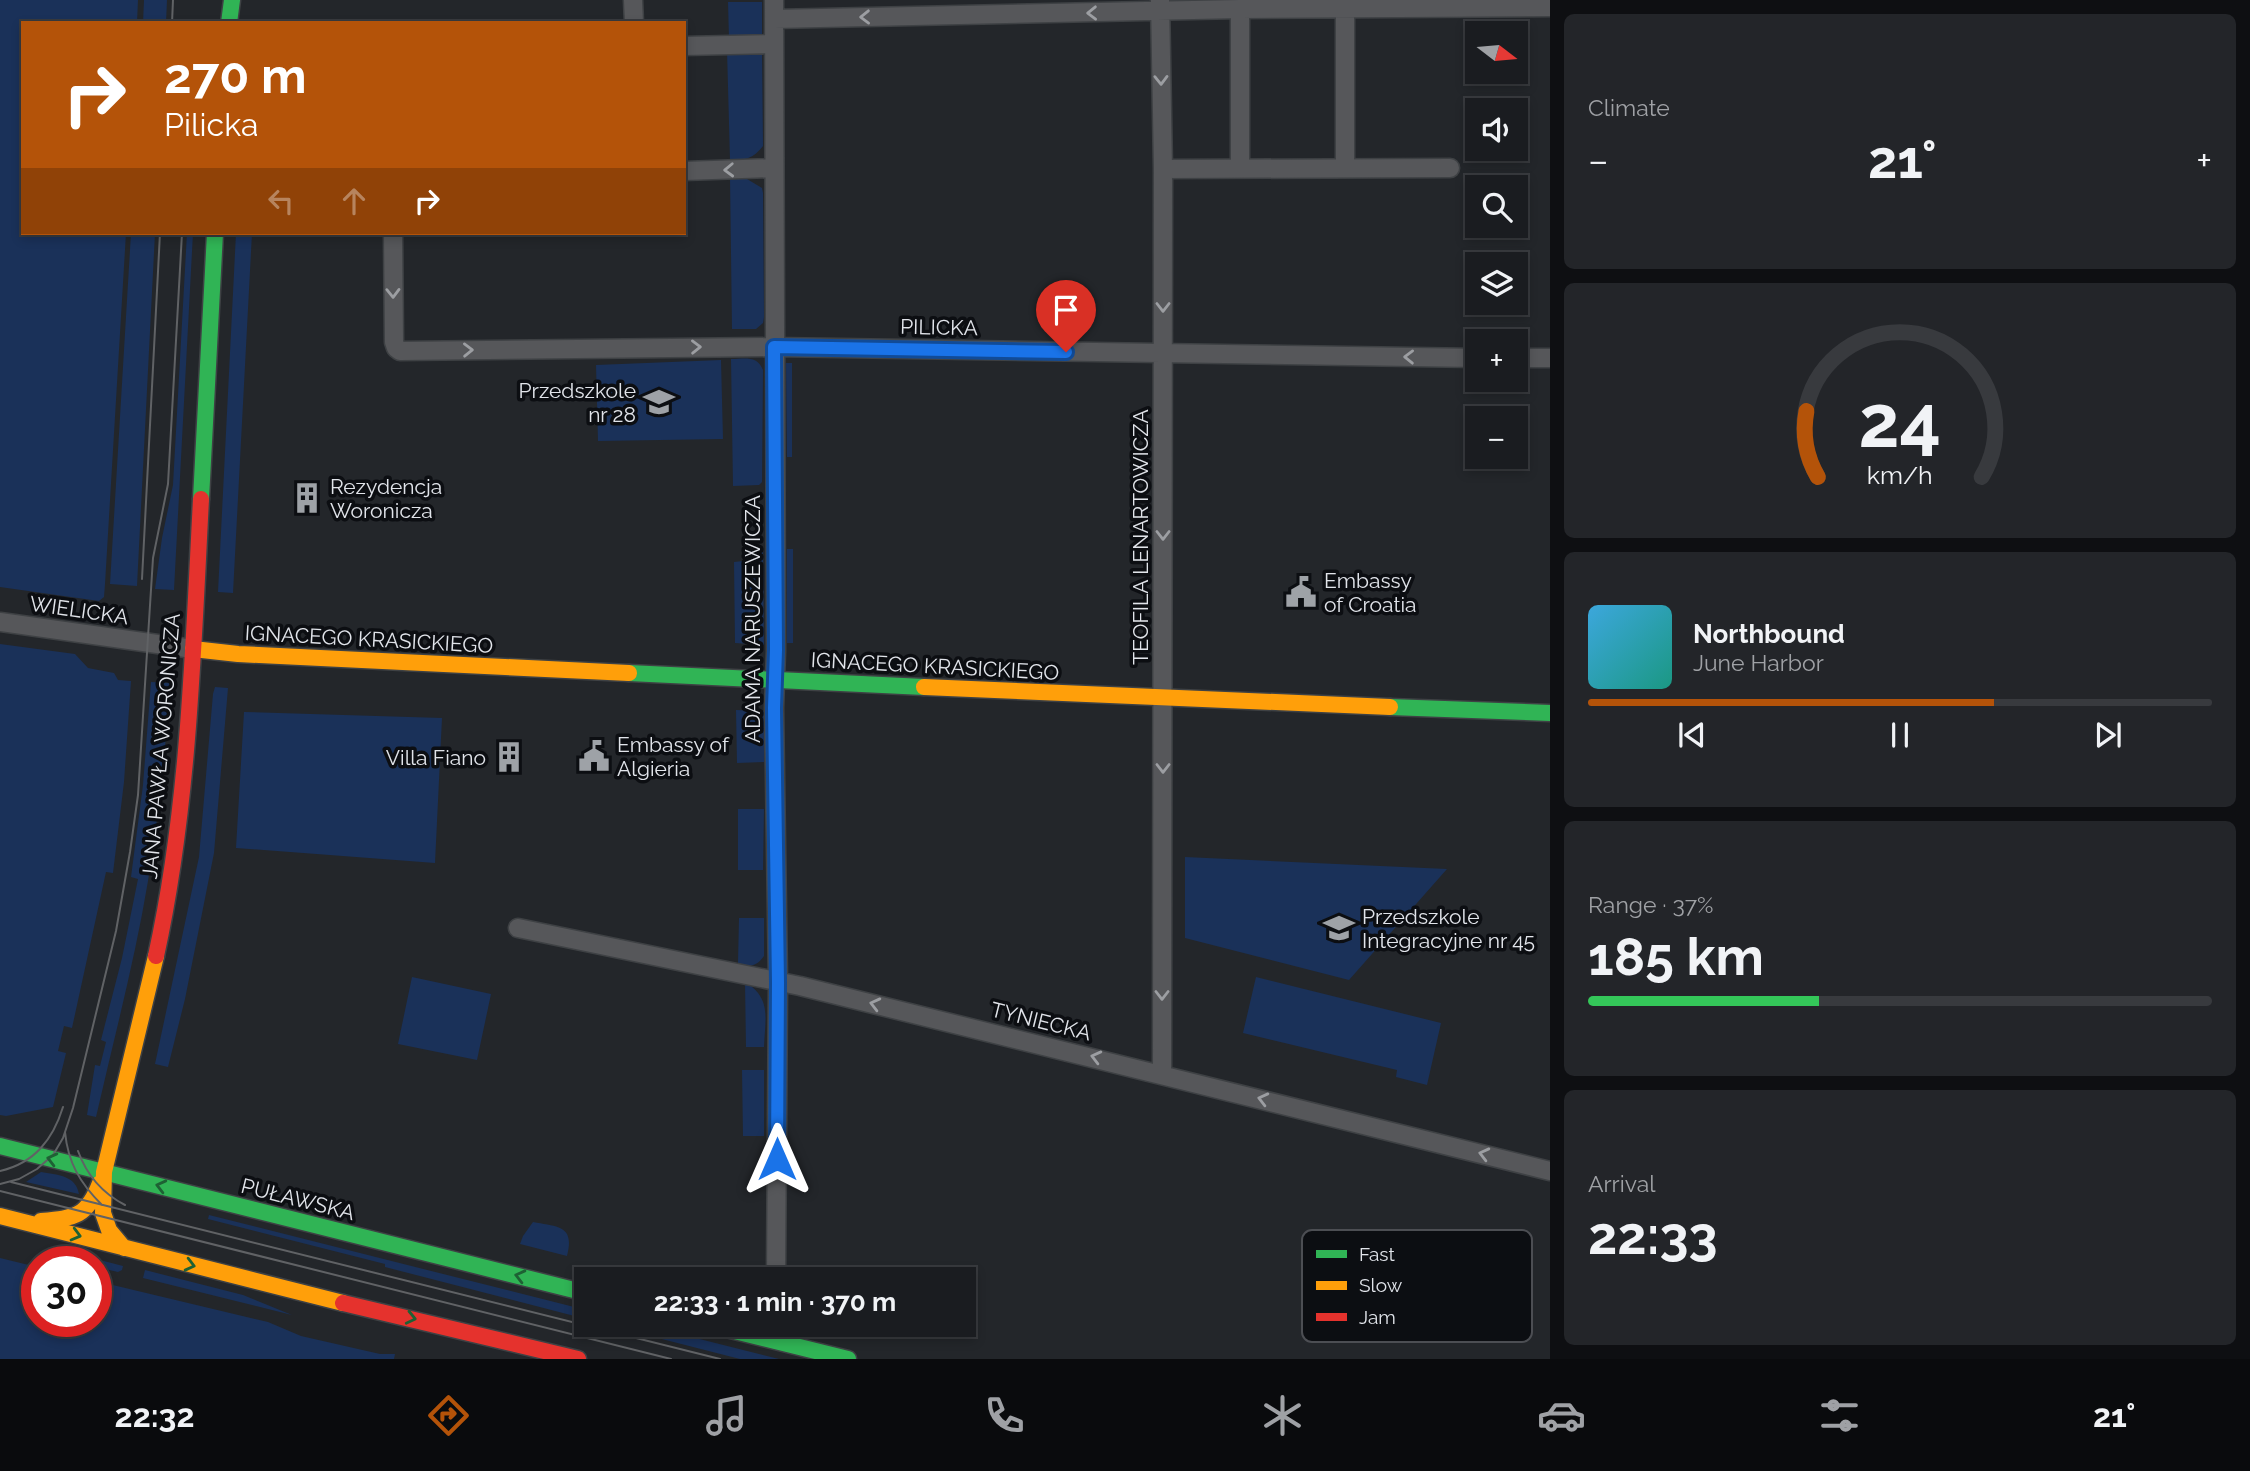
<!DOCTYPE html>
<html lang="en">
<head>
<meta charset="utf-8">
<style>
  body { margin:0; font-family:Raleway,sans-serif; background:#232529; color:#f1f3f6; height:100vh; display:flex; flex-direction:column; font-size:26px; white-space:nowrap }
  * { box-sizing:border-box; margin:0 }
  p { font-size:23px; color:#9fa1a5 }
  .icon { flex:none; width:38px; height:38px; fill:none; stroke:currentColor; stroke-width:2; stroke-linecap:round; stroke-linejoin:round }
  .map { position:relative; flex:1; overflow:hidden }
  .panel { display:flex; flex-direction:column; gap:14px; padding:14px; background:#0e0f12; width:700px }
  .panel>* { flex:none }
  .top-card { position:absolute; left:21px; top:21px; width:665px; height:214px; border-radius:0px; box-shadow:0 4px 10px #0003,0 0 0 2px #383a3e; background:#b45309; color:#fff; overflow:hidden }
  .needle { width:46px; rotate:106deg }
  .tools { position:absolute; left:1465px; top:21px; display:grid; gap:14px }
  .tools a { display:grid; place-items:center; width:63px; height:63px; border-radius:0px; background:#1a1c20; box-shadow:0 4px 10px #0003,0 0 0 2px #383a3e; font-size:35px }
  .speed { position:absolute; left:21px; top:1246px; display:flex; gap:14px; font-size:35px; font-weight:700; text-align:center }
  .speed>* { display:grid; place-content:center; width:91px; height:91px; border-radius:50%; background:#1a1c20; box-shadow:0 4px 10px #0003,0 0 0 2px #383a3e; line-height:1 }
  .speed .limit { border:10px solid #d22; background:#fff; color:#111 }
  .pin { position:absolute; display:grid; place-items:center; width:60px; height:60px; color:#fff; margin:-72px -30px; border-radius:50% 50% 50% 0; rotate:-45deg; box-shadow:0 0 7px #0007 }
  .pin .icon { rotate:45deg }
  .me { position:absolute; width:77px; margin:-38px; rotate:0deg; stroke-linejoin:round; filter:drop-shadow(0 0 5px #0008) }
  .turn { display:flex; align-items:center; gap:24px; height:147px; padding:0 28px; font-size:32px }
  .turn .icon { width:91px; height:91px; stroke-width:2.5 }
  .turn b { display:block; font-size:49px; line-height:60px }
  .lanes { display:flex; align-items:center; height:66px; padding:0 28px; background:#0003; justify-content:center; gap:35px; direction:ltr }
  .lanes .off { opacity:.35 }
  .big { font-size:52px; font-weight:700; line-height:1.1 }
  .panel .tile { flex:1; display:flex; flex-direction:column; justify-content:center; gap:10px; min-width:0; padding:0 24px; border-radius:10px; background:#232529 }
  .panel .dial { align-items:center; gap:0 }
  .dial svg { height:182px; overflow:visible; fill:none; stroke:#383a3e; stroke-width:7; stroke-linecap:round; text-anchor:middle }
  .dial text { fill:#f1f3f6; stroke:none }
  .song { display:flex; align-items:center; gap:21px }
  .cover { width:84px; height:84px; border-radius:10px; background:linear-gradient(135deg,hsl(200 70% 55%),hsl(170 70% 35%)) }
  .played { height:7px; border-radius:4px; background:linear-gradient(90deg,#b45309 65%,#383a3e 65%) }
  .keys { display:flex; justify-content:space-around; direction:ltr }
  .heat { display:flex; justify-content:space-between; align-items:center; font-size:38px; direction:ltr }
  .charge { height:10px; border-radius:5px; background:linear-gradient(90deg,#34c759 37%,#383a3e 0) }
  .trip { position:absolute; left:574px; top:1267px; width:402px; height:70px; border-radius:0px; background:#1a1c20; box-shadow:0 4px 10px #0003,0 0 0 2px #383a3e; font-weight:700; line-height:70px; text-align:center }
  .tab-bar { display:flex; height:112px; justify-content:space-around; align-items:center; background:#0a0b0d; color:#9fa1a5 }
  .tab-bar .icon { width:49px; height:49px }
  .tab-bar .current { color:#b45309 }
  .tab-bar b { font-size:32px; color:#f1f3f6 }
  main { display:flex; flex:1; min-height:0 }
  .map>svg:first-child { display:block }
  .green { fill:#1a3159 }
  .lines { fill:none; stroke-linecap:round; stroke-linejoin:round }
  .street-casing { stroke:#3e4144; stroke-width:21 }
  .fast-casing { stroke:#3e4144; stroke-width:19 }
  .slow-casing { stroke:#3e4144; stroke-width:19 }
  .jam-casing { stroke:#3e4144; stroke-width:19 }
  .street { stroke:#56575a; stroke-width:18 }
  .fast { stroke:#30b455; stroke-width:16 }
  .slow { stroke:#ff9f0a; stroke-width:16 }
  .jam { stroke:#e5322d; stroke-width:16 }
  .tram { stroke:#606265; stroke-width:2 }
  .oneway { stroke:#9c9ea2 }
  .oneway2 { stroke:#1e6134 }
  .route-casing { stroke:#114b97; stroke-width:18 }
  .route { stroke:#1a73e8; stroke-width:12 }
  .labels { text-anchor:middle; dominant-baseline:central; stroke-width:7; stroke-linejoin:round; paint-order:stroke }
  .street-label { font-size:21px; fill:#e1e4ea; stroke:#0c0e12 }
  .poi-label { font-size:21px; fill:#e1e4ea; stroke:#0c0e12; text-anchor:start }
  .key { fill:#0c0e12; stroke:#4c4e53; stroke-width:2 }
  .key-label { font-size:19px; fill:#e1e4ea }
</style>
</head>
<body>
<main>
<div class="map">
<svg width="1550" height="1359" viewBox="0 0 1550 1359">
  <rect width="100%" height="100%" fill="#23262a"/>
  <!-- green -->
  <path class="green" d="M 0,0 L 138,0 L 137,23 L 23,23 L 23,233 L 126,233 L 105,584 L 104,597 L 99,601 L 0,587 Z
    M 144,0 L 167,0 L 166,23 L 143,23 Z
    M 728,2 L 762,2 L 762,39 L 729,39 Z
    M 727,50 L 762,50 L 763,146 C 753,159 745,160 730,160 Z
    M 730,178 L 747,179 L 762,188 L 763,193 L 764,317 L 763,323 L 756,329 L 732,329 Z
    M 131,233 L 155,233 L 137,586 L 110,584 Z
    M 187,233 L 193,233 L 174,590 L 155,589 L 162,538 L 173,485 Z
    M 236,233 L 252,233 L 233,593 L 218,592 Z
    M 731,359 C 745,359 757,355 763,370 L 762,482 L 759,485 L 733,486 Z
    M 721,360 L 723,439 L 598,441 L 596,365 Z
    M 786,363 L 792,363 L 792,457 L 787,457 Z
    M 787,549 L 793,549 L 793,643 L 787,643 Z
    M 763,552 L 764,645 L 735,643 L 734,562 L 743,561 Z
    M 0,644 L 75,654 L 88,668 L 114,673 L 118,680 L 131,681 L 124,782 L 113,873 L 106,872 L 72,1028 L 64,1026 L 58,1051 L 66,1053 L 53,1107 L 6,1116 L 0,1115 Z
    M 151,682 L 171,683 C 165,749 159,815 148,881 C 135,960 114,1038 96,1117 L 87,1115 L 95,1065 L 100,1066 L 106,1042 L 101,1040 L 122,958 L 138,879 L 131,877 L 143,785 Z
    M 215,687 L 228,688 L 214,853 L 185,999 L 168,1067 L 155,1064 L 199,857 L 213,694 Z
    M 736,710 L 765,711 L 764,762 L 737,763 Z
    M 244,712 L 442,718 L 435,863 L 236,848 Z
    M 738,809 L 764,809 L 763,870 L 738,870 Z
    M 1185,857 L 1447,869 L 1349,980 L 1185,938 Z
    M 739,918 L 764,918 L 764,956 C 757,966 750,968 738,963 Z
    M 412,977 L 491,994 L 477,1060 L 398,1044 Z
    M 1256,977 L 1441,1023 L 1427,1085 L 1396,1077 L 1397,1070 L 1243,1033 Z
    M 745,982 C 772,998 765,1019 764,1047 L 746,1047 Z
    M 742,1070 L 764,1070 L 764,1136 L 743,1136 Z
    M 41,1172 C 57,1175 76,1175 79,1194 L 26,1182 Z
    M 209,1215 L 586,1310 L 586,1319 L 385,1267 L 385,1264 L 208,1219 Z
    M 533,1222 C 558,1227 575,1225 567,1256 L 520,1244 L 523,1236 Z
    M 50,1247 L 123,1266 L 122,1270 L 118,1272 L 96,1267 L 96,1262 L 76,1262 L 45,1254 L 46,1250 Z
    M 0,1258 L 37,1267 L 37,1321 L 96,1321 L 96,1281 L 268,1322 L 301,1336 L 380,1354 L 395,1354 L 394,1359 L 0,1359 Z
    M 145,1270 L 243,1295 L 292,1315 L 143,1278 Z
    M 607,1325 L 644,1325 L 779,1359 L 740,1359 Z"/>
  <g class="lines">
    <defs>
      <path id="street" d="M 633,0 L 634,23
        M 774,0 L 776,651 L 774,708 L 778,982 L 776,1279
        M 1160,0 L 1163,169 L 1162,1074
        M 774,19 L 1240,9 L 1550,7
        M 684,46 L 774,44
        M 1240,168 L 1240,9
        M 1345,168 L 1345,9
        M 1163,169 L 1450,168
        M 684,171 L 774,168
        M 393,233 L 394,342 L 396,348 L 400,351 L 774,347 L 1477,358
        M 1516,358 L 1550,358
        M 0,622 L 193,649
        M 518,928 L 800,986 L 1550,1171"/>
      <path id="fast" d="M 229,23 L 232,0
        M 201,499 L 215,233
        M 629,673 L 924,687
        M 1390,707 L 1550,713
        M 0,1146 L 586,1293
        M 710,1325 L 848,1359"/>
      <path id="slow" d="M 193,649 L 238,654 L 629,673
        M 924,687 L 1390,707
        M 0,1216 L 343,1303
        M 41,1221 C 75,1218 87,1217 100,1183
        M 124,1248 L 109,1230 L 103,1213 L 104,1172 L 156,956"/>
      <path id="jam" d="M 156,956 C 189,806 193,651 201,499
        M 343,1303 L 578,1359"/>
    </defs>
    <!-- street casing -->
    <use href="#street" class="street-casing"/>
    <!-- fast casing -->
    <use href="#fast" class="fast-casing"/>
    <!-- slow casing -->
    <use href="#slow" class="slow-casing"/>
    <!-- jam casing -->
    <use href="#jam" class="jam-casing"/>
    <!-- street -->
    <use href="#street" class="street"/>
    <!-- fast -->
    <use href="#fast" class="fast"/>
    <!-- slow -->
    <use href="#slow" class="slow"/>
    <!-- jam -->
    <use href="#jam" class="jam"/>
    <!-- tram -->
    <path class="tram" d="M 172,23 L 173,0
      M 142,579 L 160,233
      M 65,1132 C 68,1163 80,1183 102,1205
      M 78,1151 C 87,1176 102,1193 125,1205
      M 0,1171 C 35,1163 53,1139 63,1107
      M 11,1182 L 720,1359
      M 0,1184 L 19,1179 L 37,1169 L 53,1155 L 63,1138 L 73,1108 L 116,931 L 130,852 L 138,795 L 153,558 L 168,484 L 182,233
      M 0,1191 L 671,1359"/>
  </g>
  <!-- one-way arrows -->
  <defs><path id="oneway-chevron" d="M-2-3.5L2.5 0L-2 3.5" fill="none" stroke-width="1.6" stroke-linecap="round" stroke-linejoin="round" transform="scale(1.75)"/></defs>
  <g class="oneway">
    <use href="#oneway-chevron" transform="translate(1092 13) rotate(179)"/>
    <use href="#oneway-chevron" transform="translate(865 17) rotate(179)"/>
    <use href="#oneway-chevron" transform="translate(1161 80) rotate(89)"/>
    <use href="#oneway-chevron" transform="translate(729 170) rotate(178)"/>
    <use href="#oneway-chevron" transform="translate(393 293) rotate(89)"/>
    <use href="#oneway-chevron" transform="translate(1163 307) rotate(90)"/>
    <use href="#oneway-chevron" transform="translate(696 347) rotate(-1)"/>
    <use href="#oneway-chevron" transform="translate(468 350) rotate(-1)"/>
    <use href="#oneway-chevron" transform="translate(1409 357) rotate(-179)"/>
    <use href="#oneway-chevron" transform="translate(1163 535) rotate(90)"/>
    <use href="#oneway-chevron" transform="translate(1163 768) rotate(90)"/>
    <use href="#oneway-chevron" transform="translate(1162 995) rotate(90)"/>
    <use href="#oneway-chevron" transform="translate(875 1004) rotate(-166)"/>
    <use href="#oneway-chevron" transform="translate(1096 1057) rotate(-166)"/>
    <use href="#oneway-chevron" transform="translate(1263 1099) rotate(-166)"/>
    <use href="#oneway-chevron" transform="translate(1484 1154) rotate(-166)"/>
  </g>
  <g class="oneway2">
    <use href="#oneway-chevron" transform="translate(52 1159) rotate(-166)"/>
    <use href="#oneway-chevron" transform="translate(161 1186) rotate(-166)"/>
    <use href="#oneway-chevron" transform="translate(76 1235) rotate(15)"/>
    <use href="#oneway-chevron" transform="translate(190 1265) rotate(14)"/>
    <use href="#oneway-chevron" transform="translate(520 1276) rotate(-166)"/>
    <use href="#oneway-chevron" transform="translate(411 1318) rotate(13)"/>
  </g>
  <g class="lines">
    <defs>
      <path id="route" d="M 777,1159 L 778,982 L 774,708 L 776,650 L 774,347 L 1066,352"/>
    </defs>
    <!-- route casing -->
    <use href="#route" class="route-casing"/>
    <!-- route -->
    <use href="#route" class="route"/>
  </g>
  <!-- icons -->
  <defs>
    <symbol id="school-bare" viewBox="-9 -9 18 18"><path d="M0-5L7-2L0 1L-7-2ZM-4 1L0 2.5L4 1V4Q0 6-4 4Z" fill="#9ea2a7" stroke="#0c0e12" stroke-width="2.5" paint-order="stroke"/></symbol>
    <symbol id="building-bare" viewBox="-9 -9 18 18"><path d="M-4-6H4V6H1V3H-1V6H-4ZM-2.5-4.3h1.7v1.8h-1.7ZM.8-4.3h1.7v1.8H.8ZM-2.5-1h1.7V.8h-1.7ZM.8-1h1.7V.8H.8Z" fill="#9ea2a7" stroke="#0c0e12" stroke-width="2.5" paint-order="stroke"/></symbol>
    <symbol id="civic-bare" viewBox="-9 -9 18 18"><path d="M-.6-6.5H3V-4.5H.6V-3L4-1V1h2V6H-6V1h2V-1L-.6-3ZM-1.2 2.5V6h2.4V2.5Z" fill="#9ea2a7" stroke="#0c0e12" stroke-width="2.5" paint-order="stroke"/></symbol>
  </defs>
  <g fill-rule="evenodd">
    <use href="#school-bare" x="637" y="380" width="44" height="44"/>
    <use href="#building-bare" x="285" y="476" width="44" height="44"/>
    <use href="#civic-bare" x="1279" y="570" width="44" height="44"/>
    <use href="#civic-bare" x="572" y="734" width="44" height="44"/>
    <use href="#building-bare" x="487" y="735" width="44" height="44"/>
    <use href="#school-bare" x="1317" y="906" width="44" height="44"/>
  </g>
  <g class="labels">
    <!-- street labels -->
    <g class="street-label">
      <text transform="translate(939 327) rotate(1)">PILICKA</text>
      <text transform="translate(1140 537) rotate(-90)">TEOFILA LENARTOWICZA</text>
      <text transform="translate(79 610) rotate(8)">WIELICKA</text>
      <text transform="translate(752 619) rotate(-90)">ADAMA NARUSZEWICZA</text>
      <text transform="translate(369 639) rotate(3)">IGNACEGO KRASICKIEGO</text>
      <text transform="translate(935 666) rotate(3)">IGNACEGO KRASICKIEGO</text>
      <text transform="translate(161 746) rotate(-85)">JANA PAWŁA WORONICZA</text>
      <text transform="translate(1041 1021) rotate(14)">TYNIECKA</text>
      <text transform="translate(298 1199) rotate(14)">PUŁAWSKA</text>
    </g>
    <!-- poi labels -->
    <g class="poi-label">
      <text x="636" y="390" text-anchor="end">Przedszkole<tspan x="636" dy="24">nr 28</tspan></text>
      <text x="330" y="486">Rezydencja<tspan x="330" dy="24">Woronicza</tspan></text>
      <text x="1324" y="580">Embassy<tspan x="1324" dy="24">of Croatia</tspan></text>
      <text x="617" y="744">Embassy of<tspan x="617" dy="24">Algieria</tspan></text>
      <text x="486" y="757" text-anchor="end">Villa Fiano</text>
      <text x="1362" y="916">Przedszkole<tspan x="1362" dy="24">Integracyjne nr 45</tspan></text>
    </g>
  </g>
  <!-- legend -->
  <rect x="1302" y="1230" width="230" height="112" rx="10" class="key"/>
  <rect x="1316" y="1250" width="31" height="8" fill="#30b455"/>
  <rect x="1316" y="1281" width="31" height="9" fill="#ff9f0a"/>
  <rect x="1316" y="1313" width="31" height="8" fill="#e5322d"/>
  <g class="key-label">
    <text x="1359" y="1261">Fast</text>
    <text x="1359" y="1292">Slow</text>
    <text x="1359" y="1324">Jam</text>
  </g>
</svg>
<div class="tools">
<a><svg class="needle" viewBox="-14 -14 28 28"><path d="M0-13l5 13h-10z" fill="#e53935"/><path d="M0 13l5-13h-10z" fill="#9fa1a5"/></svg></a>
<a><svg class="icon" aria-label="sound" viewBox="0 0 24 24"><path d="M4 9h4l5-4v14l-5-4H4zM17 9q2 3 0 6"/></svg></a>
<a><svg class="icon" aria-label="search" viewBox="0 0 24 24"><circle cx="10" cy="10" r="6"/><path d="M15 15l6 6"/></svg></a>
<a><svg class="icon" aria-label="layers" viewBox="0 0 24 24"><path d="M12 4l9 5-9 5-9-5zM3 14l9 5 9-5"/></svg></a>
<a>+</a>
<a>−</a>
</div>
<div class="speed"><div class="limit">30</div></div>
<div class="pin" style="left:1066px;top:352px;background:#d93025"><svg class="icon" aria-label="arrive" viewBox="0 0 24 24"><path d="M6 21V4h12l-3 4 3 4H6"/></svg></div>
<svg class="me" style="left:777px;top:1159px" viewBox="-20 -20 40 40"><path d="M0-17L14 15 0 8-14 15z" fill="#1a73e8" stroke="#fff" stroke-width="4"/></svg>
<div class="trip">22:33 · 1 min · 370 m</div>
<div class="top-card">
<div class="turn"><svg class="icon" aria-label="right" viewBox="0 0 24 24"><path d="M7 20v-9h11M14 6l5 5-5 5"/></svg><div><b>270 m</b>Pilicka</div></div>
<div class="lanes"><svg class="icon off" aria-label="left" viewBox="0 0 24 24"><path d="M17 20v-9H6M10 6l-5 5 5 5"/></svg><svg class="icon off" aria-label="ahead" viewBox="0 0 24 24"><path d="M12 20V5M6 11l6-6 6 6"/></svg><svg class="icon" aria-label="right" viewBox="0 0 24 24"><path d="M7 20v-9h11M14 6l5 5-5 5"/></svg></div>
</div>
</div>
<section class="panel">
<div class="tile"><p>Climate</p>
<div class="heat"><a>−</a><b class="big">21°</b><a>+</a></div>
</div>
<div class="tile dial"><svg viewBox="0 0 100 80">
<path d="M14 69A42 42 0 1 1 86 69"/>
<path d="M14 69A42 42 0 0 1 9 40" stroke="#b45309"/>
<text x="50" y="56" font-size="32" font-weight="700">24</text>
<text x="50" y="72" font-size="11">km/h</text>
</svg></div>
<div class="tile">
<div class="song"><i class="cover"></i><div><b>Northbound</b><p>June Harbor</p></div></div>
<div class="played"></div>
<div class="keys"><svg class="icon" aria-label="previous" viewBox="0 0 24 24"><path d="M18 5L8 12l10 7zM5 5v14"/></svg><svg class="icon" aria-label="pause" viewBox="0 0 24 24"><path d="M8 5v14M16 5v14"/></svg><svg class="icon" aria-label="next" viewBox="0 0 24 24"><path d="M6 5l10 7-10 7zM19 5v14"/></svg></div>
</div>
<div class="tile"><p>Range · 37%</p><b class="big">185 km</b><div class="charge"></div></div>
<div class="tile"><p>Arrival</p><b class="big">22:33</b></div>
</section>
</main>
<nav class="tab-bar">
<b>22:32</b>
<svg class="icon current" aria-label="directions" viewBox="0 0 24 24"><path d="M12 3l9 9-9 9-9-9zM9 14v-3h6M13 9l2 2-2 2"/></svg>
<svg class="icon" aria-label="music" viewBox="0 0 24 24"><path d="M9 18V5l10-2v13"/><circle cx="6" cy="18" r="3"/><circle cx="16" cy="16" r="3"/></svg>
<svg class="icon" aria-label="phone" viewBox="0 0 24 24"><path d="M5 4h4l2 5-3 2q2 4 5 5l2-3 5 2v4C11 20 4 13 5 4z"/></svg>
<svg class="icon" aria-label="climate" viewBox="0 0 24 24"><path d="M12 3v18M4 7l16 10M4 17L20 7"/></svg>
<svg class="icon" aria-label="car" viewBox="0 0 24 24"><path d="M5 17H2v-5l4-1 3-4h7l3 4 3 1v5h-3M9 17h6M6 11h13"/><circle cx="7" cy="17" r="2"/><circle cx="17" cy="17" r="2"/></svg>
<svg class="icon" aria-label="filters" viewBox="0 0 24 24"><path d="M4 7h16M4 17h16"/><circle cx="9" cy="7" r="2"/><circle cx="15" cy="17" r="2"/></svg>
<b>21°</b>
</nav>
</body>
</html>
